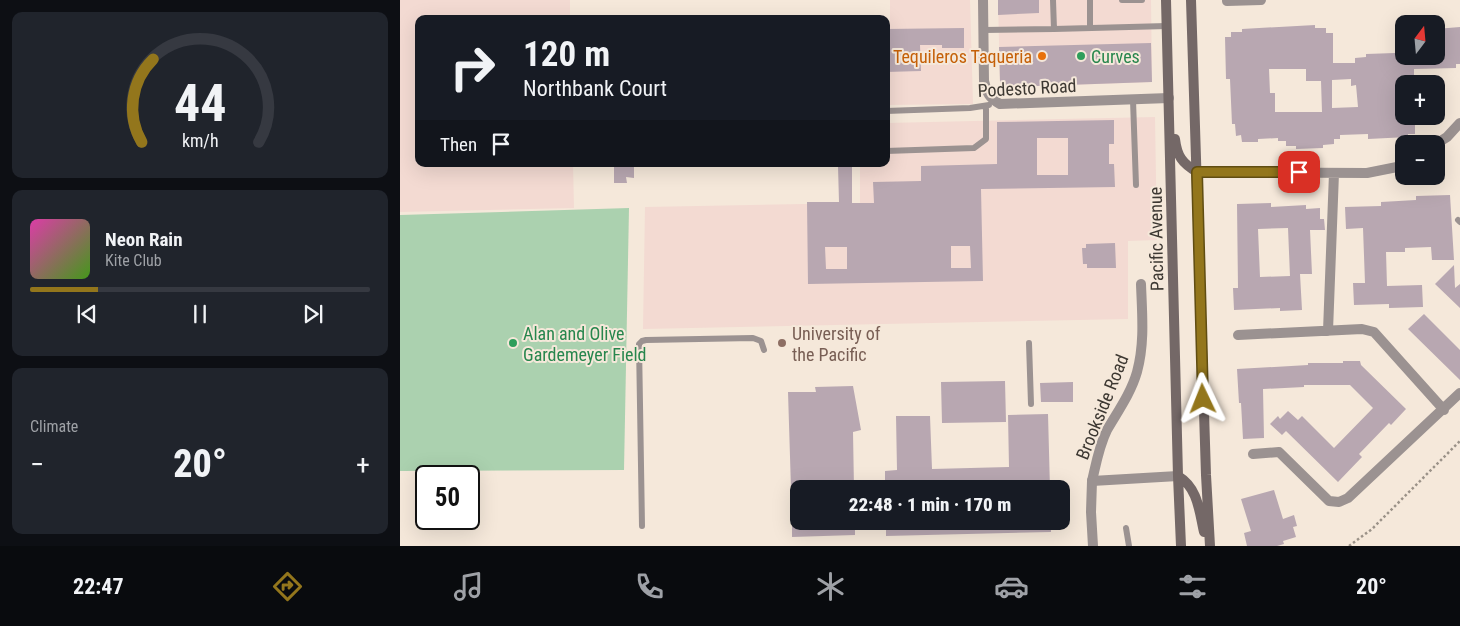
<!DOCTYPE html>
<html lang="en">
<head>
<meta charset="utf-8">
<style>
  body { margin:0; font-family:"Roboto Condensed",sans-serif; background:#20242c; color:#f1f3f6; height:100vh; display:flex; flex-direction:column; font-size:19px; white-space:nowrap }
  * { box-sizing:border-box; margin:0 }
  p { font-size:16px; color:#9ea1a6 }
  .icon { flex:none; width:28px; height:28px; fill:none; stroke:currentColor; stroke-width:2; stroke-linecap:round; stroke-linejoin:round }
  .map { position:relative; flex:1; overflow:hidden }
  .panel { display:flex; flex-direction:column; gap:12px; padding:12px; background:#0d0f14; width:400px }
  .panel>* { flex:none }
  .banner { position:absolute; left:15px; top:15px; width:475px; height:152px; border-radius:10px; box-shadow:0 5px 20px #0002; background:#171b24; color:#f1f3f6; overflow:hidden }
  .needle { width:32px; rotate:16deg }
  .tools { position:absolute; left:995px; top:15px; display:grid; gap:10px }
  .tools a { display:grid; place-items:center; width:50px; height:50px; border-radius:10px; background:#171b24; box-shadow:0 5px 20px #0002; font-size:25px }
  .speed { position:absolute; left:15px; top:465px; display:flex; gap:10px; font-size:25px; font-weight:700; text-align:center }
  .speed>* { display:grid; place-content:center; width:65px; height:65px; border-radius:50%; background:#171b24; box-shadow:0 5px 20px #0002; line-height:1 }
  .speed .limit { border:2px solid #111; border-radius:8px; background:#fff; color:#111 }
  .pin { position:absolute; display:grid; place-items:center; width:42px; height:42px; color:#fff; margin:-21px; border-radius:10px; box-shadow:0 2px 8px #0006 }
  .me { position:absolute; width:55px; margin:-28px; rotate:358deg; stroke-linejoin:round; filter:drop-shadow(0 0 4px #0008) }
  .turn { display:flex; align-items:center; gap:18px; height:105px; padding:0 25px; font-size:22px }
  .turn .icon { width:65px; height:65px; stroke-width:2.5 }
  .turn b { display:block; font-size:35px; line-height:42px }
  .then { display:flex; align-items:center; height:48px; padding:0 25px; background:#0003; gap:10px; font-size:19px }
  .big { font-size:38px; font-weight:800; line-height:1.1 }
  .panel .widget { flex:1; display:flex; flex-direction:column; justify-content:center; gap:8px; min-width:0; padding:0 18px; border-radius:10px; background:#20242c }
  .panel .dial { align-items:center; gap:0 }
  .dial svg { height:130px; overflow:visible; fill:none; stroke:#363941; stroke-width:7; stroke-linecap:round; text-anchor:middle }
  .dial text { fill:#f1f3f6; stroke:none }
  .song { display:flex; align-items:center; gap:15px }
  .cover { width:60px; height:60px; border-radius:8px; background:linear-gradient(135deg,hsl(320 70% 55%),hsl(100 70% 35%)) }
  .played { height:5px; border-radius:2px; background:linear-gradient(90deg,#93761c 20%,#363941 20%) }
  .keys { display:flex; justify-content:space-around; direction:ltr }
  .heat { display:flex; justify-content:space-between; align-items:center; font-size:28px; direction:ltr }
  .trip { position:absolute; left:390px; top:480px; width:280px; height:50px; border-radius:10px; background:#171b24; box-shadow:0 5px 20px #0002; font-weight:800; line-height:50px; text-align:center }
  .dock { display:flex; height:80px; justify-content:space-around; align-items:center; background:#090b0e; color:#9ea1a6 }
  .dock .icon { width:35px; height:35px }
  .dock .active { color:#93761c }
  .dock b { font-size:22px; color:#f1f3f6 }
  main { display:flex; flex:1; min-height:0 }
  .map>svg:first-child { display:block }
  .commercial { fill:#f3dad2 }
  .green { fill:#abd1af }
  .building { fill:#b8a7b1; fill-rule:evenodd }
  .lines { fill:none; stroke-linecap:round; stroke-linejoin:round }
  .path { stroke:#9b9288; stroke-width:2.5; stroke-dasharray:2.5 2.5; stroke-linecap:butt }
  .service { stroke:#9b9291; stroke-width:6 }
  .minor { stroke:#9b9291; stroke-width:10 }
  .tertiary { stroke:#9b9291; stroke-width:10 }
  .secondary { stroke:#746867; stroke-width:10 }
  .route-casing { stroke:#604d12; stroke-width:12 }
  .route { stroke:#93761c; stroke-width:9 }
  .food-dot { fill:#e8710a; stroke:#f5e8da; stroke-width:2 }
  .leisure-dot { fill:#2e9e5b; stroke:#f5e8da; stroke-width:2 }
  .education-dot { fill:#8d6e63; stroke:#f5e8da; stroke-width:2 }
  .labels { text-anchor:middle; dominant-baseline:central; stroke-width:4; stroke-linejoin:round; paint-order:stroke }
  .food-label { font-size:18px; fill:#c56008; stroke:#f5e8da; text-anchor:end }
  .leisure-label { font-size:18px; fill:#27864d; stroke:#f5e8da; text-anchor:start }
  .street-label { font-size:18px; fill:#3d3832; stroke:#f5e8da }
  .education-label { font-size:18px; fill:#785e54; stroke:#f5e8da; text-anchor:start }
</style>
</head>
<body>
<main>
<section class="panel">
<div class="widget dial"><svg viewBox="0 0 100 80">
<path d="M14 69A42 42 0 1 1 86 69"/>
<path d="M14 69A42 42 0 0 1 21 18" stroke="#93761c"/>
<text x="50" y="56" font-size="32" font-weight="700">44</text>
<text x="50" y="72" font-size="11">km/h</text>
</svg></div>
<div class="widget">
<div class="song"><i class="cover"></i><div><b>Neon Rain</b><p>Kite Club</p></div></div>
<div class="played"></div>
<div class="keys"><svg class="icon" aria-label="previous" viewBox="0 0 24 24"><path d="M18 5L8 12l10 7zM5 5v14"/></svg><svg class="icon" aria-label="pause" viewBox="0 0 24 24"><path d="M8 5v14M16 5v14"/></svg><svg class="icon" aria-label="next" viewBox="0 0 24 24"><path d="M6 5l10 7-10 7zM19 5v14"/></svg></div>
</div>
<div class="widget"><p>Climate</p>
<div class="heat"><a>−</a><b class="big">20°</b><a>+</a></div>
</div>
</section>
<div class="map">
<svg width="1060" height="546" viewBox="0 0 1060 546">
  <rect width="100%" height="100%" fill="#f5e8da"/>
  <!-- commercial -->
  <path class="commercial" d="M 0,0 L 170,0 L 170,19 L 19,19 L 19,164 L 173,164 L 174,208 L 0,212 Z
    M 490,0 L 570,0 L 573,104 L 486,105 L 486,29 L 490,29 Z
    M 598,0 L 751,0 L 752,82 L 611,87 L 600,82 Z
    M 755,117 L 757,240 L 728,241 L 728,319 L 243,329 L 245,207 L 460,203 L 460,164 L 486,164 L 486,123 Z"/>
  <!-- green -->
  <path class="green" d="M 229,208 L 224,470 L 0,471 L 0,215 Z"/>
  <!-- building -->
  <path class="building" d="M 598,0 L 639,0 L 639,13 L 598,15 Z
    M 915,25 L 915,28 L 926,28 L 926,33 L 933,33 L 933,63 L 955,63 L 955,58 L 966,57 L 966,54 L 995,53 L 995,56 L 1036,56 L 1036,29 L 1060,27 L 1060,64 L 1056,64 L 1056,68 L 1014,69 L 1014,76 L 1012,76 L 1012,83 L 1004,84 L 1004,116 L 1015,116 L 1015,134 L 1008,134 L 1008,137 L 968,139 L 968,134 L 940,135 L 940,139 L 934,139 L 934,144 L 923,145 L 923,148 L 896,149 L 896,146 L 886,146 L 886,141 L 878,141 L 878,138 L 858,139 L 858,142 L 842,142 L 841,135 L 836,136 L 835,124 L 832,124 L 830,79 L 826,79 L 825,37 L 831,37 L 831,32 L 842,32 L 842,29 ZM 869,69 L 906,69 L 906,81 L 921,81 L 922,112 L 875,112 L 875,93 L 870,93 ZM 951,79 L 951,86 L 956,85 L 958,107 L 932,108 L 932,80 Z
    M 564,28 L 564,48 L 542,48 L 542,45 L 520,45 L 521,71 L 486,72 L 486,29 Z
    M 751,43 L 752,82 L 611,87 L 600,82 L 599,47 Z
    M 714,120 L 714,144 L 709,144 L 709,164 L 714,164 L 715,187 L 581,189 L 583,281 L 408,284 L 407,202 L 439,202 L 438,166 L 452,166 L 452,203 L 474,203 L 473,182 L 521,181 L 521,166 L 597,164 L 597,122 ZM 637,138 L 668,138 L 668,175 L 637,175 ZM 551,246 L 570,246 L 571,268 L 551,268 ZM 425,247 L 447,247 L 447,269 L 426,269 Z
    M 214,164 L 234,164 L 234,178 L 226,177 L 227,183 L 214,183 Z
    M 1050,195 L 1054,260 L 1032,260 L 1031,247 L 1005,248 L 1005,252 L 986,252 L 987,286 L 1022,285 L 1023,307 L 989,308 L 989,304 L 954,305 L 953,283 L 965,283 L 963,228 L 946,229 L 945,207 L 981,206 L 981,202 L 1016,200 L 1016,196 Z
    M 871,203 L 871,207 L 906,205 L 906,209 L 920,208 L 920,219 L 924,219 L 925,230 L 910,230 L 912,274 L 900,274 L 902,310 L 880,311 L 880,308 L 834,310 L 833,288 L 838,288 L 837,204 ZM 888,228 L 890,276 L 860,277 L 858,229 Z
    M 715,243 L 716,268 L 687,268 L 687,264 L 683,264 L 682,248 L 686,248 L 686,244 Z
    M 1054,265 L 1055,288 L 1060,284 L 1060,308 L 1035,284 Z
    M 1024,314 L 1060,350 L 1060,380 L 1008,329 Z
    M 943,361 L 960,361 L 961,365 L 1006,409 L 991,425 L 989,423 L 959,454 L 962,457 L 938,482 L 886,431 L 882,435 L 870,424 L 878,416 L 880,419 L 888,411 L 898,420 L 902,416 L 934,448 L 973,408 L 950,385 L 904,385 L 904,387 L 863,389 L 864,438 L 843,439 L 841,403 L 839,403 L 837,369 L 908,365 L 908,363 L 943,363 Z
    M 605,381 L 606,422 L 542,423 L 541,382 Z
    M 673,382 L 673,402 L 641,402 L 640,383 Z
    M 453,386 L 461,430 L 453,432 L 454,489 L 391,489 L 388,392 L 416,392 L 415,387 Z
    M 648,414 L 650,489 L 485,489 L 485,471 L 497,470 L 496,416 L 530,416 L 532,469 L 609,467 L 608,415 Z
    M 874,490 L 883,519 L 894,515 L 897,526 L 893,527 L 896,537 L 883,541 L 884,544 L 877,546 L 847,546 L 844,533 L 851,531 L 841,499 Z
    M 392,521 L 455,521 L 455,535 L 392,537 Z
    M 486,521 L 651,521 L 651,532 L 486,536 Z"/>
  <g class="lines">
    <!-- path -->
    <path class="path" d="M 949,546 L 972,529 L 1060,441"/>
    <!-- service -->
    <path class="service" d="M 653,0 L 654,29 L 767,26
      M 690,0 L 690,28
      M 722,0 L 742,0
      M 584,30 L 654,29
      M 733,100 L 736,185
      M 486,111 L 570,108 L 589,105
      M 486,151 L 574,148 L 586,139 L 586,106
      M 1058,220 L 1060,222
      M 629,343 L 631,404
      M 242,526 L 239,344 L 242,341 L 246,340 L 353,338 L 361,341 L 364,350
      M 726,528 L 729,546"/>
    <!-- minor -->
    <path class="minor" d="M 583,0 L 584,81 C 587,93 589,98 600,104 L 769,98
      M 827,1 L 861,0
      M 1036,144 L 1047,137 L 1060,123
      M 797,172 L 967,173 L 997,167 L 1004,164
      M 928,331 L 934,173
      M 838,335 L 962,329 L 974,332 L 1044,410
      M 853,454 L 879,452 L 929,501 L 939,502 L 948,498 L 1060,393
      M 692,481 C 696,464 699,446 707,430 C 718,411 731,393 737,372 C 745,343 742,313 741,284"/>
    <!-- tertiary -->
    <path class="tertiary" d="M 693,546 L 691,512 L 692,481 L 778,476"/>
    <!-- secondary -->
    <path class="secondary" d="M 766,0 L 778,476 L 781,546
      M 791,0 L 806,475 L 810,546
      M 775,139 C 777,156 782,163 797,172
      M 778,476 C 798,488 799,510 804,532"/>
  </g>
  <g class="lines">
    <defs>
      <path id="route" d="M 803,399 L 797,172 L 899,172"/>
    </defs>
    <!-- route casing -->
    <use href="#route" class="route-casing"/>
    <!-- route -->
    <use href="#route" class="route"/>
  </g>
  <!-- markers -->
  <circle class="food-dot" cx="642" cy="56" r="5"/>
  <g class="leisure-dot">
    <circle cx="681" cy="56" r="5"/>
    <circle cx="113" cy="343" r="5"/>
  </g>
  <circle class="education-dot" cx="382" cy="343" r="5"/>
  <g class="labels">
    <!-- food labels -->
    <g class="food-label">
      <text x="632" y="56">Tequileros Taqueria</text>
    </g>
    <!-- leisure labels -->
    <g class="leisure-label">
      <text x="691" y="56">Curves</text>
      <text x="123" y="333">Alan and Olive<tspan x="123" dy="21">Gardemeyer Field</tspan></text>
    </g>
    <!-- street labels -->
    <g class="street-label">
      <text transform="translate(627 88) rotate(-3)">Podesto Road</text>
      <text transform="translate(756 239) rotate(-91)">Pacific Avenue</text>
      <text transform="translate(702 407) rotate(-68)">Brookside Road</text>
    </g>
    <!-- education labels -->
    <g class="education-label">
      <text x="392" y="333">University of<tspan x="392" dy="21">the Pacific</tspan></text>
    </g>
  </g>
</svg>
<div class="tools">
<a><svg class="needle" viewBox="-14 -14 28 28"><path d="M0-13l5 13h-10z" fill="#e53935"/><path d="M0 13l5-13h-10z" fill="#9ea1a6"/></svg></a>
<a>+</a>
<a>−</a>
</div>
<div class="speed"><div class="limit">50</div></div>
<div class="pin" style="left:899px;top:172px;background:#d93025"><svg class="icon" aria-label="arrive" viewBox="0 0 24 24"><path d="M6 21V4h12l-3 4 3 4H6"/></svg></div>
<svg class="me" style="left:803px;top:399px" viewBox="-20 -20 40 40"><path d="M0-17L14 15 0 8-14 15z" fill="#93761c" stroke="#fff" stroke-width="4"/></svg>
<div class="trip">22:48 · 1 min · 170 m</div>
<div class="banner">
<div class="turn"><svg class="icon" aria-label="right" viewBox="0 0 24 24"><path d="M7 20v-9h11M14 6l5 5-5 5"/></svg><div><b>120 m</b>Northbank Court</div></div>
<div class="then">Then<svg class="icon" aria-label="arrive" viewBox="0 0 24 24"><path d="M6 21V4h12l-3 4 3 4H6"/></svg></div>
</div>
</div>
</main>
<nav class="dock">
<b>22:47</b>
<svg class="icon active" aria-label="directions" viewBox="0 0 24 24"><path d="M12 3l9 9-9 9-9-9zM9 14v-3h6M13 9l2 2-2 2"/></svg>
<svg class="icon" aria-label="music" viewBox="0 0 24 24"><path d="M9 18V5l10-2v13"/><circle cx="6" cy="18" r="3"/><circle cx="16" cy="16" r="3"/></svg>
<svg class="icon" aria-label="phone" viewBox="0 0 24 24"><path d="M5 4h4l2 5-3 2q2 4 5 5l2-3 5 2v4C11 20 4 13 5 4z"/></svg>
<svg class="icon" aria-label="climate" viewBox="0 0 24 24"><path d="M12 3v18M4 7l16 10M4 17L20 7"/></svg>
<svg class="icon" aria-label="car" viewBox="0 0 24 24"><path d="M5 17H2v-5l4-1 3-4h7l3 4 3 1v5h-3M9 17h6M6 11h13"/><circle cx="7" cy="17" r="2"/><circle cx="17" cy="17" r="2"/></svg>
<svg class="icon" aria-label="filters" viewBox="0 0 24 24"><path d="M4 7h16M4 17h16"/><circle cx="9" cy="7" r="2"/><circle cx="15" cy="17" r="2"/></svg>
<b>20°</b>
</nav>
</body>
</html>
